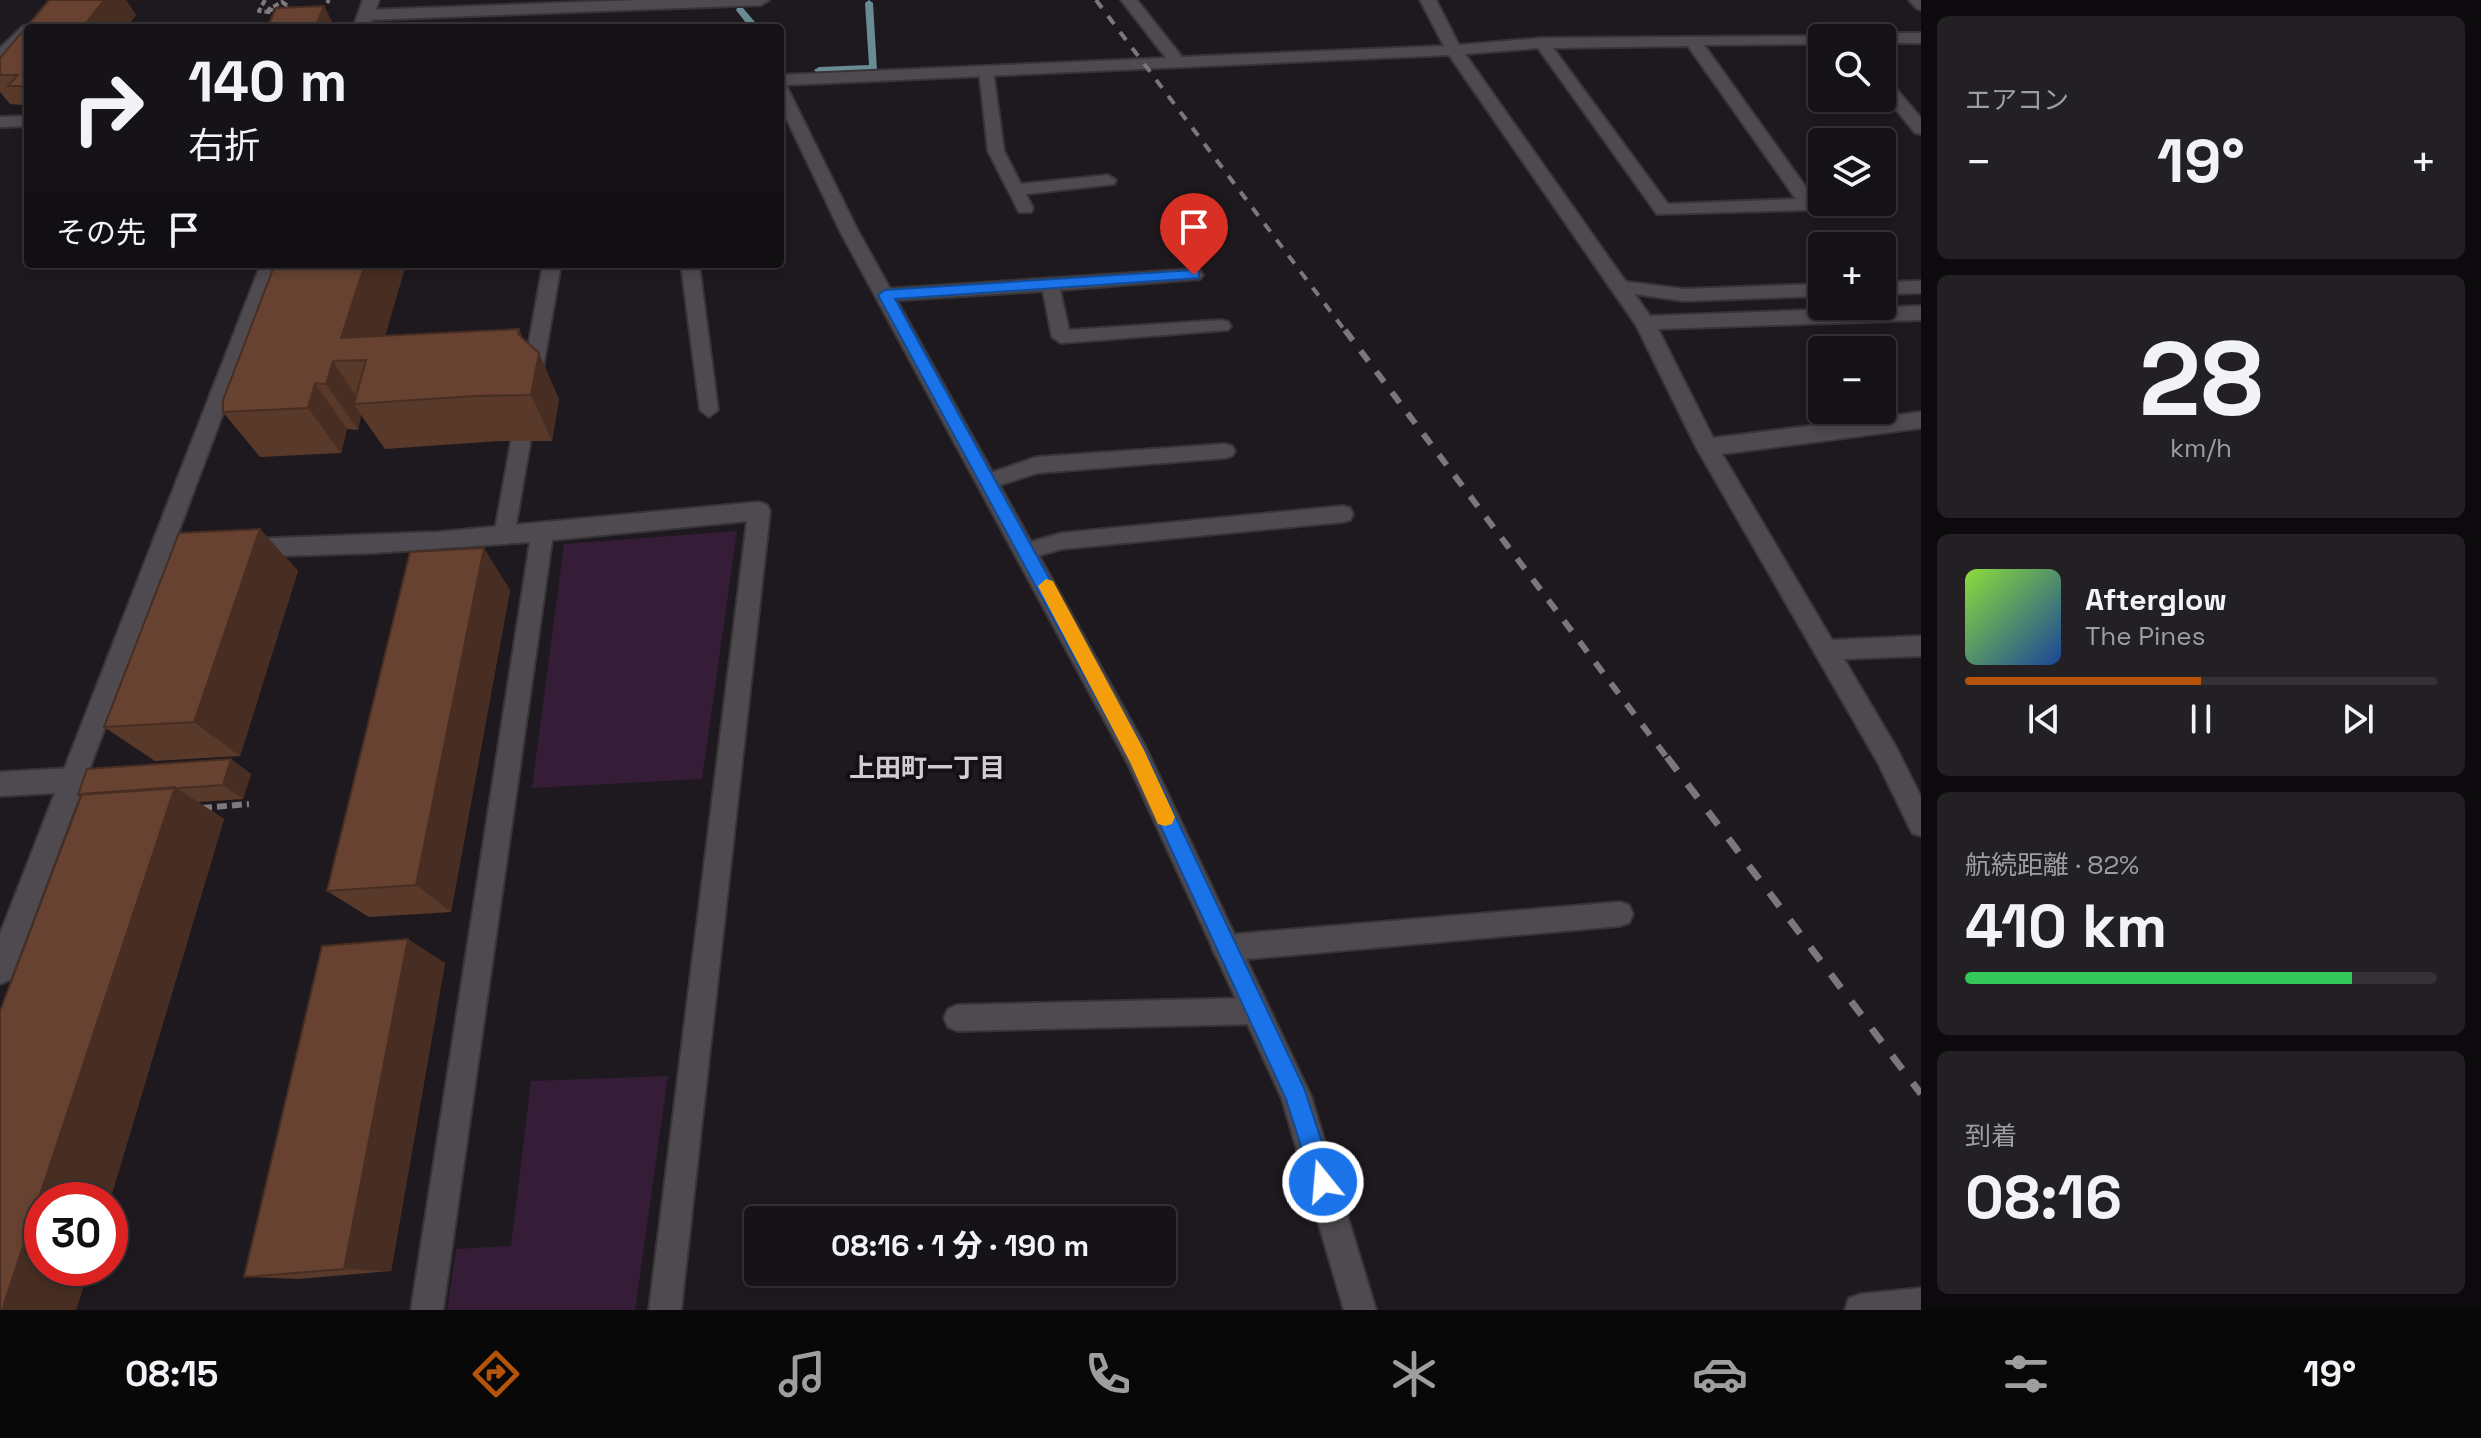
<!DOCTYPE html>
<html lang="ja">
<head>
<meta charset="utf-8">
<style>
  body { margin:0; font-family:"Space Grotesk","Noto Sans JP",sans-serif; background:#232023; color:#f1f3f6; height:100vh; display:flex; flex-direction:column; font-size:30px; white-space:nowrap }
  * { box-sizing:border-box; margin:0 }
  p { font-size:26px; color:#9e9ea1 }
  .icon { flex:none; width:44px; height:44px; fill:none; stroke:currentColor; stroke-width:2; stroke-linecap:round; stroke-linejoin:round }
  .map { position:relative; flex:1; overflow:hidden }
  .panel { display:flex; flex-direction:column; gap:16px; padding:16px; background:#0c0a0c; width:560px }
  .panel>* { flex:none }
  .banner { position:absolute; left:24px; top:24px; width:760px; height:244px; border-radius:8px; box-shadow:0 4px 12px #0003,0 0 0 2px #353235; background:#161316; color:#f1f3f6; overflow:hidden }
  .tools { position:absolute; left:1808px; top:24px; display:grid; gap:16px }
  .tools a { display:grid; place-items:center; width:88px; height:88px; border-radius:8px; background:#161316; box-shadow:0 4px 12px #0003,0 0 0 2px #353235; font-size:40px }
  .speed { position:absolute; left:24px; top:1182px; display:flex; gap:16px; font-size:40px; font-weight:700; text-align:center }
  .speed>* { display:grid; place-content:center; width:104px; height:104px; border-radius:50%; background:#161316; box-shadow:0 4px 12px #0003,0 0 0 2px #353235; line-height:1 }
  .speed .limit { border:12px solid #d22; background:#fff; color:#111 }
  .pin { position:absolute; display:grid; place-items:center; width:68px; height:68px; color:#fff; margin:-82px -34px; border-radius:50% 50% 50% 0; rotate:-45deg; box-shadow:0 0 8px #0007 }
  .pin .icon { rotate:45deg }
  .me { position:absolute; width:88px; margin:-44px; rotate:343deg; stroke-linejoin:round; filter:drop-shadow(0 0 6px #0008) }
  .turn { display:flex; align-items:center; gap:28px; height:168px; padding:0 32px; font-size:36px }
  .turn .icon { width:104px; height:104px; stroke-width:2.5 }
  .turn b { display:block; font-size:56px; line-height:68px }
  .then { display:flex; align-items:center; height:76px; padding:0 32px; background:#0003; gap:16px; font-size:30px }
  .big { font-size:60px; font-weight:800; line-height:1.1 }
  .panel .card { flex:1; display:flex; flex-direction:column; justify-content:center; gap:12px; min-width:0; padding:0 28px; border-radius:12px; background:#232023 }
  .panel .dial { align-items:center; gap:0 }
  .dial b { font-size:104px; line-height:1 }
  .song { display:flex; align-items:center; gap:24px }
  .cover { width:96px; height:96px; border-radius:12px; background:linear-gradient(135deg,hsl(90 70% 55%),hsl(220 70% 35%)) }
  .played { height:8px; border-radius:4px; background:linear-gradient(90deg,#b45309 50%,#353235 50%) }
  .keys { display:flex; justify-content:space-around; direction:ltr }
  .heat { display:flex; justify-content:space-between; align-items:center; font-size:44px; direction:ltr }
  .charge { height:12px; border-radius:6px; background:linear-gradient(90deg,#34c759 82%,#353235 0) }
  .trip { position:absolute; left:744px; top:1206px; width:432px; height:80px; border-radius:8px; background:#161316; box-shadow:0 4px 12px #0003,0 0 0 2px #353235; font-weight:800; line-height:80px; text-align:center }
  .tab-bar { display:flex; height:128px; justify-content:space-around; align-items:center; background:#090809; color:#9e9ea1 }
  .tab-bar .icon { width:56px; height:56px }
  .tab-bar .selected { color:#b45309 }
  .tab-bar b { font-size:36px; color:#f1f3f6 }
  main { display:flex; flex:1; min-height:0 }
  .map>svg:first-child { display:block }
  .green { fill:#351d37 }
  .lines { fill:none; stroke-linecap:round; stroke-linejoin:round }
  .stream { fill:#688b94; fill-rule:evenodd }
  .service-casing { stroke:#383538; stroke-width:4 }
  .minor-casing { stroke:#383538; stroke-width:4 }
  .tertiary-casing { stroke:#383538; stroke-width:4 }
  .path-far1 { stroke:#7d797d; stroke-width:4; stroke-dasharray:6 3; stroke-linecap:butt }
  .path { stroke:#7d797d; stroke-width:6; stroke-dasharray:10 5; stroke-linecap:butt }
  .service { fill:#4f4a4f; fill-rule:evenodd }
  .minor { fill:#4f4a4f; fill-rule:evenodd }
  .tertiary { fill:#4f4a4f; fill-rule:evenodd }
  .rail-far2 { stroke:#7b777b; stroke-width:4; stroke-dasharray:10 10; stroke-linecap:butt }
  .rail-far1 { stroke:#7b777b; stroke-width:6; stroke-dasharray:13 13; stroke-linecap:butt }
  .rail { stroke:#7b777b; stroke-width:7; stroke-dasharray:17 17; stroke-linecap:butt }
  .wall { fill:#59392a }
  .shaded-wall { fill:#482e22 }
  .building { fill:#674231; stroke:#482e22; stroke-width:2 }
  .route { fill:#1a73e8; stroke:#114b97; stroke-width:2 }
  .slow { fill:#f59e0b }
  .labels { text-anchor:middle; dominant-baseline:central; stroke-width:8; stroke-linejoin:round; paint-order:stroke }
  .neighbourhood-label { font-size:26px; font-weight:bold; fill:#d3cdd3; stroke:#151015 }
</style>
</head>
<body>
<main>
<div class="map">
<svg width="1921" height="1310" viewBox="0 0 1921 1310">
  <rect width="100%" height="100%" fill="#1e191e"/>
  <!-- green -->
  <path class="green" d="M 737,531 L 702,779 L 532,788 L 564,544 Z
    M 668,1076 L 635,1310 L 447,1310 L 456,1249 L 511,1246 L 531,1081 Z"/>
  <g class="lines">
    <!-- stream -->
    <path class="stream" d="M 869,0 L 873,3 L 877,70 L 816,72 L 814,70 L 819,67 L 869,65 L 865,3 Z
      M 737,8 L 743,8 L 760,28 L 750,28 L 736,10 Z"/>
    <defs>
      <path id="service" d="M 986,66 L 993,70 L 1004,151 L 1021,184 L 1108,175 L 1116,180 L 1114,184 L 1026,194 L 1033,208 L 1031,212 L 1019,212 L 988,151 L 979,70 Z
        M 28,116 L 28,126 L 0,127 L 0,117 Z
        M 543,264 L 561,264 L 514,536 L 511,542 L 504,544 L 497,542 L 494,536 Z
        M 681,264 L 699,264 L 718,410 L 709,417 L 700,410 Z
        M 1194,269 L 1200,271 L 1203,275 L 1200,279 L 1060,290 L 1069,330 L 1222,320 L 1228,322 L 1231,326 L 1228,330 L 1061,343 L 1052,337 L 1043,291 L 885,301 L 876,295 L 885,289 Z
        M 1620,281 L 1684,289 L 1822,284 L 1822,296 L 1684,301 L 1614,291 L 1611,287 Z
        M 1921,281 L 1921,293 L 1882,294 L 1882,282 Z
        M 1225,444 L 1232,446 L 1235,451 L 1232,456 L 1225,458 L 1037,473 L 988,489 L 981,486 L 978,481 L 981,476 L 1037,457 Z
        M 1343,506 L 1350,508 L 1353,514 L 1350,520 L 1343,522 L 1062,549 L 1027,559 L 1020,557 L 1017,551 L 1020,545 L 1062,533 Z
        M 1620,902 L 1629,905 L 1633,914 L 1629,923 L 1620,926 L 1225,961 L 1216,957 L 1212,948 L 1216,939 L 1225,935 Z
        M 1254,998 L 1263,1002 L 1267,1011 L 1263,1020 L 1254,1024 L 957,1031 L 948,1027 L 944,1018 L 948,1009 L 957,1005 Z"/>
      <path id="minor" d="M 640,0 L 769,0 L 761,5 L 366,20 L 358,15 L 366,10 Z
        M 1121,0 L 1137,0 L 1182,57 L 1444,46 L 1420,0 L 1436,0 L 1459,45 L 1542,38 L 1828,36 L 1829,38 L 1822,38 L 1822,44 L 1704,45 L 1818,204 L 1809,210 L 1657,214 L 1538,48 L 1465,54 L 1650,316 L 1921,306 L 1921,320 L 1658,329 L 1713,438 L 1921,412 L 1921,428 L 1722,454 L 1832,640 L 1921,636 L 1921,656 L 1844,659 L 1896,747 L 1921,797 L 1921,836 L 1912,833 L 1878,763 L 1696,447 L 1636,325 L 1449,55 L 786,85 L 858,231 L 1146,748 L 1311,1096 L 1376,1310 L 1344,1310 L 1282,1099 L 1128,764 L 840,231 L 780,105 L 780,75 L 1166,58 ZM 1688,46 L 1796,199 L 1668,204 L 1553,48 Z
        M 1909,0 L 1921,0 L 1921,10 L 1916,8 Z
        M 28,25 L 34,28 L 28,28 L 28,39 L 6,60 L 0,62 L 0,48 L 22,27 Z
        M 1882,33 L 1921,33 L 1921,43 L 1882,43 L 1882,38 L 1874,38 Z
        M 1882,77 L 1888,79 L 1921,118 L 1921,134 L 1915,133 L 1882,92 Z
        M 759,502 L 767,505 L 770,511 L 681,1310 L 649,1310 L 747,521 L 552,540 L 443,1310 L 411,1310 L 530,542 L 373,553 L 244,557 L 236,554 L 233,548 L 236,542 L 244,539 L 438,532 Z
        M 73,768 L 82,772 L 86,780 L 82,788 L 73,792 L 0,796 L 0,772 Z
        M 1921,1288 L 1921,1310 L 1845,1310 L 1849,1298 L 1861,1294 Z"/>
      <path id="tertiary" d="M 363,0 L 379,0 L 369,28 L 353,28 Z
        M 261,264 L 279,264 L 14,970 L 10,980 L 0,984 L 0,934 Z"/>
    </defs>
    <!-- service casing -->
    <use href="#service" class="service-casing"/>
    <!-- minor casing -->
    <use href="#minor" class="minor-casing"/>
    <!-- tertiary casing -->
    <use href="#tertiary" class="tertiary-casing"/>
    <!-- path-far1 -->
    <path class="path-far1" d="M 265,0 L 259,11 L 277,13
      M 282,2 L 289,7 L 280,13 L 269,9 Z
      M 327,3 L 329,0
      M 287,10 L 289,7"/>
    <!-- path -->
    <path class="path" d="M 202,808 L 249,804"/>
    <!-- service -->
    <use href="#service" class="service"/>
    <!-- minor -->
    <use href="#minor" class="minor"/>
    <!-- tertiary -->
    <use href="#tertiary" class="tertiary"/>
    <!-- rail-far2 -->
    <path class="rail-far2" d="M 1096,0 L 1346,332"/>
    <!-- rail-far1 -->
    <path class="rail-far1" d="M 1345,330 L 1668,759"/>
    <!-- rail -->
    <path class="rail" d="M 1667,757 L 1921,1094"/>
  </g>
  <!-- wall -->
  <path class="wall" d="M 49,0 L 126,0 L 136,15 L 126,28 L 28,28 L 28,111 L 23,105 L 10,104 L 0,92 L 0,58 Z
    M 275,264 L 406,264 L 385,336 L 559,399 L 552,441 L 499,441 L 385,449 L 361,415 L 358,430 L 347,429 L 341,453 L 260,457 L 223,412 Z
    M 260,529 L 298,571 L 240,756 L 155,761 L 104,727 Z
    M 510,590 L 451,912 L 369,917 L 327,891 Z
    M 231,759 L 251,774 L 243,799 L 198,802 L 224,819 L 110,1200 L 42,1200 L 42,1268 L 89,1268 L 76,1310 L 0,1310 L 0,1011 L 81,796 L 78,795 L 87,769 Z
    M 445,963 L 391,1271 L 299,1279 L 244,1277 Z"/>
  <!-- shaded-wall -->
  <path class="shaded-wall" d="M 104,0 L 126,0 L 136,15 L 126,28 L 82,28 Z
    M 324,6 L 335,27 L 334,28 L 315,28 Z
    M 365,264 L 406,264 L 374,373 L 366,360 L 341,338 Z
    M 519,329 L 536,367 L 539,353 L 559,399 L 552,441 L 531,395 L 518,334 Z
    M 333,361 L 361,404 L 354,404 L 361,415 L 358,430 L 326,384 Z
    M 315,383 L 347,429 L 341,453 L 308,408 Z
    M 260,529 L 298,571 L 240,756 L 194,722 Z
    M 484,548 L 510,590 L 451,912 L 416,885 Z
    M 231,759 L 251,774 L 243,799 L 223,785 Z
    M 175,787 L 224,819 L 110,1200 L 42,1200 L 42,1268 L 89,1268 L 76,1310 L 2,1310 Z
    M 408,939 L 445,963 L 391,1271 L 344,1269 Z"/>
  <!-- building -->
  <path class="building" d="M 49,0 L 104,0 L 82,28 L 86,28 L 28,28 L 28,86 L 8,86 L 18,75 L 0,75 L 0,58 Z
    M 324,6 L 315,28 L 267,28 L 276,8 Z
    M 275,264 L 365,264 L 341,338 L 519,329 L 518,334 L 539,353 L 531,395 L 475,396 L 354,404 L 366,360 L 333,361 L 326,384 L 315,383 L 308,408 L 223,412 L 223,400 Z
    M 260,529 L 194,722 L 104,727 L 179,533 Z
    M 484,548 L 416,885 L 327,891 L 410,552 Z
    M 231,759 L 223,785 L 78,795 L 87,769 Z
    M 175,787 L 2,1310 L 0,1310 L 0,1011 L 82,794 Z
    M 408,939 L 344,1269 L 244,1277 L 322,946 Z"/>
  <!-- route -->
  <path class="route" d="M 1194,270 L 1199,271 L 1199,278 L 895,299 L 1144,750 L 1304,1088 L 1335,1182 L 1331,1190 L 1323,1194 L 1315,1190 L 1286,1099 L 1131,762 L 878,295 L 885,290 Z"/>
  <!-- slow -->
  <path class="slow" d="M 1046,579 L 1053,581 L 1144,750 L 1175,817 L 1172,824 L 1165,826 L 1158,824 L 1130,762 L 1038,586 Z"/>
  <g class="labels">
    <!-- neighbourhood labels -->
    <g class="neighbourhood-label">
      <text x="927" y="768">上田町一丁目</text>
    </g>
  </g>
</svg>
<div class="tools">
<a><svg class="icon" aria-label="search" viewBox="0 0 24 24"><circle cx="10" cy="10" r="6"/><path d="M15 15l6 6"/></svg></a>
<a><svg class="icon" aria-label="layers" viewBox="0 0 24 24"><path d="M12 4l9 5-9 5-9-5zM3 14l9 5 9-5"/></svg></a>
<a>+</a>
<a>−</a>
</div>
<div class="speed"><div class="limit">30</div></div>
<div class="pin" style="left:1194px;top:275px;background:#d93025"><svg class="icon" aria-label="arrive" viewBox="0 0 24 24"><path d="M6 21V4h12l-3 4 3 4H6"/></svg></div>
<svg class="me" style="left:1323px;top:1182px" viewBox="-20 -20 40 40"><circle r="17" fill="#1a73e8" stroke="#fff" stroke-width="3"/><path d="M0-11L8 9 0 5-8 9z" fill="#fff"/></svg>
<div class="trip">08:16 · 1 分 · 190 m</div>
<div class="banner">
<div class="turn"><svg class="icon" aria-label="right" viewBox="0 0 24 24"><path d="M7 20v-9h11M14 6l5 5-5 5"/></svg><div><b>140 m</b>右折</div></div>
<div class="then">その先<svg class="icon" aria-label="arrive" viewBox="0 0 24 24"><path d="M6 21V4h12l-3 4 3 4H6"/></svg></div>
</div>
</div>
<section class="panel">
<div class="card"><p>エアコン</p>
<div class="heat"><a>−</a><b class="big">19°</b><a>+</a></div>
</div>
<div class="card dial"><b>28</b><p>km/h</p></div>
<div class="card">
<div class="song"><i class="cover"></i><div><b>Afterglow</b><p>The Pines</p></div></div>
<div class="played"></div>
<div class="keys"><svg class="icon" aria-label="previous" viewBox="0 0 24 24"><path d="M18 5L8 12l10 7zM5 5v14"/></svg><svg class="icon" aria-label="pause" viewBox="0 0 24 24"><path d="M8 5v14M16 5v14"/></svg><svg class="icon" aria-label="next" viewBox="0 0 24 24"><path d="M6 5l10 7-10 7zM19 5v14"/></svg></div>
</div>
<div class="card"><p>航続距離 · 82%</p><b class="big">410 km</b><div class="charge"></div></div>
<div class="card"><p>到着</p><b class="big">08:16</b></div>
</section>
</main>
<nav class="tab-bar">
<b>08:15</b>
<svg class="icon selected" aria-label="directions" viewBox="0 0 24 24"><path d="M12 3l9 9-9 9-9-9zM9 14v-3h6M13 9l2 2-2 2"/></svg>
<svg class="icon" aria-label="music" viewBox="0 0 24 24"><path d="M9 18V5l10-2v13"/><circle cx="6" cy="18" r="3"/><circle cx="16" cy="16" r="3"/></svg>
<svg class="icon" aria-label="phone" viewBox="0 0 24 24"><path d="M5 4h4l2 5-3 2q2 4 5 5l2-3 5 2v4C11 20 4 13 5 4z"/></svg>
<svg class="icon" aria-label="climate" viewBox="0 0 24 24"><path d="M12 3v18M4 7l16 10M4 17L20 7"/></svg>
<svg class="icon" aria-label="car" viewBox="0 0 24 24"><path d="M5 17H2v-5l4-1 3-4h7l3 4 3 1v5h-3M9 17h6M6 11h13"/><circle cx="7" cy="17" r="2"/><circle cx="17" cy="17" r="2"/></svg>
<svg class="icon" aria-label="filters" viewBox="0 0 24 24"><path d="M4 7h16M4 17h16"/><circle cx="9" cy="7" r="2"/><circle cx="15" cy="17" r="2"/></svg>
<b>19°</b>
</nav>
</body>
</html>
